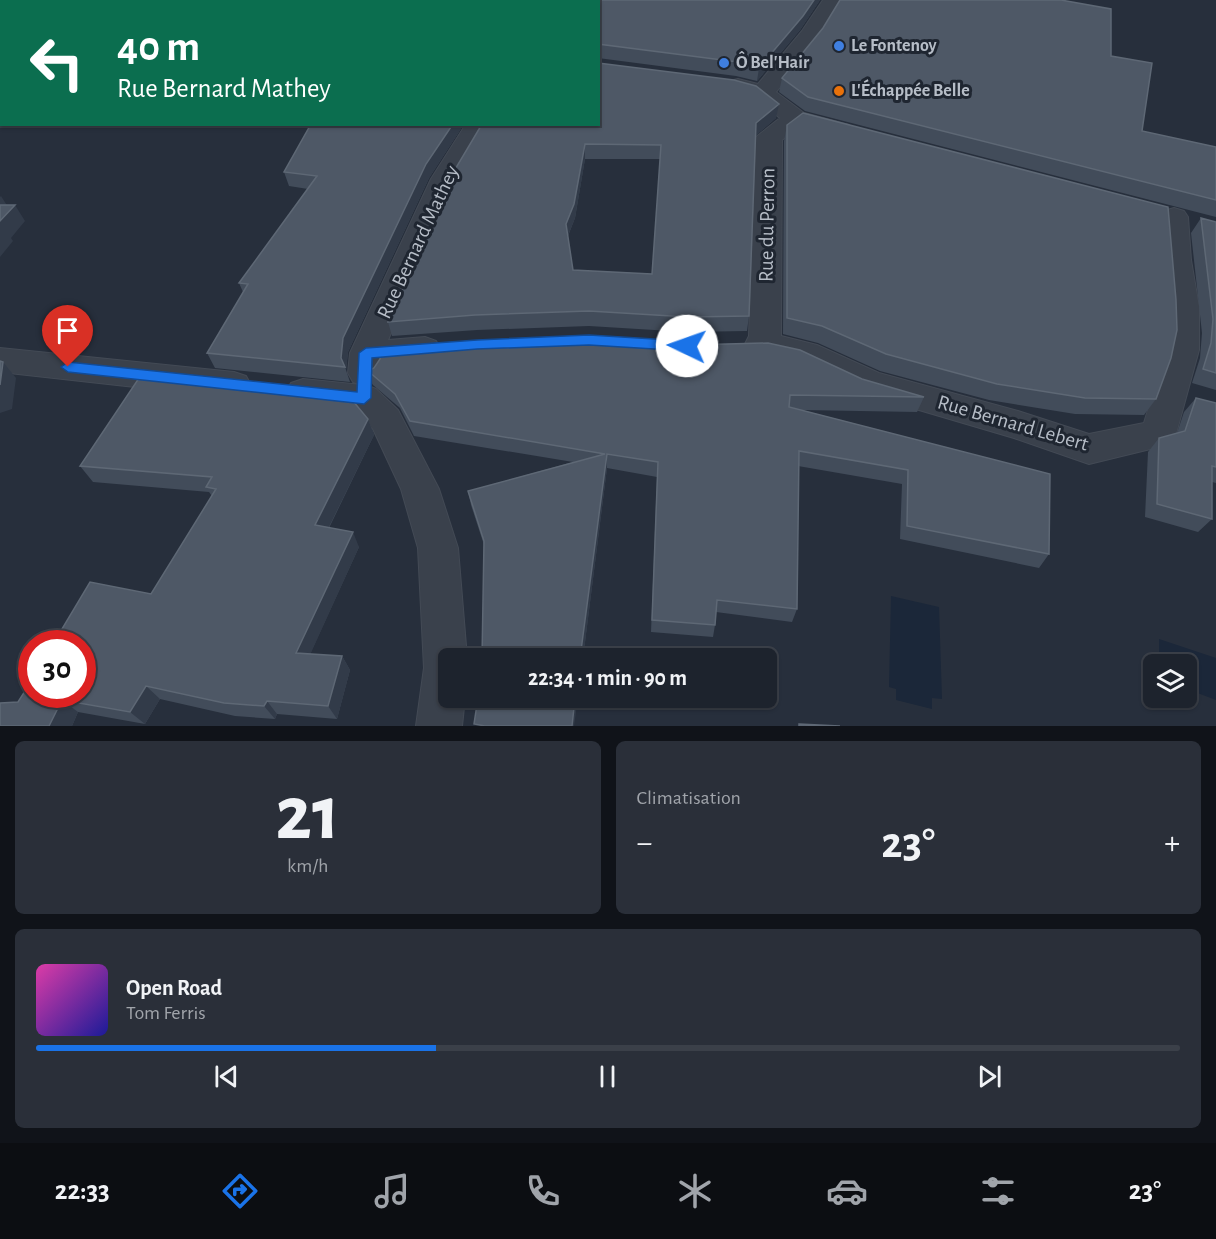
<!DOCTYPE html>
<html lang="fr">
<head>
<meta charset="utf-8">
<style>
  body { margin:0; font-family:"Alegreya Sans",sans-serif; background:#2a2f39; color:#f1f3f6; height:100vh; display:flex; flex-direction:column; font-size:22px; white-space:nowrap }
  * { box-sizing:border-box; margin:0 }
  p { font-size:20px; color:#a0a4aa }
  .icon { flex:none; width:33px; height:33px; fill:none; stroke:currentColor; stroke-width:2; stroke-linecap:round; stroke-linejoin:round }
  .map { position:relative; height:726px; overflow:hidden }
  .sheet { display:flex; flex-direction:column; gap:15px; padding:15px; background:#101319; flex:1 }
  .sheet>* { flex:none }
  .top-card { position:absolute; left:0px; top:0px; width:600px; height:126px; box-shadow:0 2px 4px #0004,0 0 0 2px #3b4049; background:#0b6e4f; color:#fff; overflow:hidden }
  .buttons { position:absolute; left:1143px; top:654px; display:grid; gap:12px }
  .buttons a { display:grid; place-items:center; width:54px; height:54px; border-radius:9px; background:#1d232d; box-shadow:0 2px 4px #0004,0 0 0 2px #3b4049; font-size:30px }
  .speed { position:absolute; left:18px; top:630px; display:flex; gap:12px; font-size:30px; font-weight:700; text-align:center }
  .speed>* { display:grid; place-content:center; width:78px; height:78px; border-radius:50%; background:#1d232d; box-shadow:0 2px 4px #0004,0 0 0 2px #3b4049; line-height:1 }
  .speed .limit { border:9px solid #d22; background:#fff; color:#111 }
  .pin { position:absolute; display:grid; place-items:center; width:51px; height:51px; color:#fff; margin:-62px -26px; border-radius:50% 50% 50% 0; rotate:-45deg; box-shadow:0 0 6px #0007 }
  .pin .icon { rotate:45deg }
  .me { position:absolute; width:66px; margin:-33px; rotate:273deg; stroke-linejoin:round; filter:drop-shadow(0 0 4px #0008) }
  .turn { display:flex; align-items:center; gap:21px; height:126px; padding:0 18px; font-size:27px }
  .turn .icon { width:78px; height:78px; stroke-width:2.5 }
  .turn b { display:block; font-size:42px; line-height:51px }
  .big { font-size:45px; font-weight:700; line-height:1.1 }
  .sheet .card { flex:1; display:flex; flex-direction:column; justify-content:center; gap:9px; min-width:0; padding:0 21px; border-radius:9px; background:#2a2f39 }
  .sheet .dial { align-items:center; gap:0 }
  .dial b { font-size:78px; line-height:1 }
  .song { display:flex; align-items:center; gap:18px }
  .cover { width:72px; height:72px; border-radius:9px; background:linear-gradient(135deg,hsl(320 70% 55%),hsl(240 70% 35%)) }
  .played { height:6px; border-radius:3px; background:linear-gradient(90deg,#1a73e8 35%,#3b4049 35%) }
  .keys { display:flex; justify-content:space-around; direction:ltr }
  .heat { display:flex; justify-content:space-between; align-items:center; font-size:33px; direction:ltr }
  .sheet .tiles { flex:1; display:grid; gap:15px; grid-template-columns:1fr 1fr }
  .card:last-child { grid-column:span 2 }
  .trip { position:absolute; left:438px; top:648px; width:339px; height:60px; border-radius:9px; background:#1d232d; box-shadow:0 2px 4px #0004,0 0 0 2px #3b4049; font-weight:700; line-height:60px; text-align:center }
  .tab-bar { display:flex; height:96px; justify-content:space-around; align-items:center; background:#0c0e12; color:#a0a4aa }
  .tab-bar .icon { width:42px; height:42px }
  .tab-bar .selected { color:#1a73e8 }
  .tab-bar b { font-size:27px; color:#f1f3f6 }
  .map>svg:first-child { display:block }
  .water { fill:#1b2739 }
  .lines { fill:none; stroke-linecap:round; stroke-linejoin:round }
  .minor-casing { stroke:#434a55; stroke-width:2 }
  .minor { fill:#3a414c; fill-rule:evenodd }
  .wall { fill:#424c5a; fill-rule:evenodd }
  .shaded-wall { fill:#323b49 }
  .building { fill:#4e5866; stroke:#5e6875; stroke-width:1.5; fill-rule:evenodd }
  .route { fill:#1a73e8; stroke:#114b97; stroke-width:1.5 }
  .shop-dot { fill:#3f7fe0; stroke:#1f2631; stroke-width:2 }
  .food-dot { fill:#e8710a; stroke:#1f2631; stroke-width:2 }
  .labels { text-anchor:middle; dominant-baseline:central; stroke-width:6; stroke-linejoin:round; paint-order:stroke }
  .far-poi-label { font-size:18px; font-weight:bold; fill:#b6bdc7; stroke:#1f2631; text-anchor:start }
  .street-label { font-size:21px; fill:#b6bdc7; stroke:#1f2631 }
</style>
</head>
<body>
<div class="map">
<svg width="1216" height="726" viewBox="0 0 1216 726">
  <rect width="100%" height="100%" fill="#272f3c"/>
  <!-- water -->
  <path class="water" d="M 891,596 L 939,607 L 942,699 L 932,698 L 932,709 L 896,700 L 896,689 L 889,687 Z
    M 1159,639 L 1216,658 L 1216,700 L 1187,689 L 1186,664 L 1159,664 Z"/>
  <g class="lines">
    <defs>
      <path id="minor" d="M 81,0 L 110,0 L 111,2 L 82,2 Z
        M 823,0 L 843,0 L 818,40 L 776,92 L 804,113 L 849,125 L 852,130 L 849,135 L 840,137 L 799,127 L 782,140 L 781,336 L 817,345 L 879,373 L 1018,411 L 1089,434 L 1144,423 C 1156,383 1170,349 1167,306 C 1166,284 1153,228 1164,211 L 1174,208 L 1184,211 L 1188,217 L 1191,260 L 1199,307 L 1199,350 L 1176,434 L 1171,444 L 1089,464 L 1014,438 L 858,392 L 798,363 L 750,352 L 745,344 L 749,336 L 756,137 L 780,118 L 755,98 L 730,91 L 726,86 L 730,81 L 738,79 L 758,84 L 802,31 Z
        M 466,124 L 491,124 L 457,179 L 388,340 L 425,337 L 436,341 L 441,349 L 436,357 L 425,361 L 382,364 L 382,373 L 377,382 L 366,385 L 376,389 L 398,410 L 439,489 L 458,548 L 467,658 L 448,658 L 448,698 L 465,698 L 462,726 L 416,726 L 424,668 L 418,548 L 401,489 L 373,429 L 355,410 L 303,405 L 291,401 L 286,392 L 291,383 L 303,379 L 362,385 L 353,382 L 348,373 L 350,353 L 431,179 Z
        M 0,348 L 234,372 L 246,376 L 251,385 L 246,394 L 234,398 L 0,372 Z"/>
    </defs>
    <!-- minor casing -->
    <use href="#minor" class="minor-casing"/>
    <!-- minor -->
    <use href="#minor" class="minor"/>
  </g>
  <!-- wall -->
  <path class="wall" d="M 154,0 L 820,0 L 800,30 L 757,81 L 736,76 L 598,58 L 598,2 L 151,2 Z
    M 823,28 L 1111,56 L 1142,131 L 1216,147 L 1216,217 L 805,111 L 779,92 L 782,78 Z
    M 776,118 L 755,136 L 749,316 L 747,331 L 687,332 L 589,326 L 477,330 L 392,336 L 388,322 L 482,124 ZM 585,159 L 660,159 L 652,274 L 573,270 L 568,236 L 575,218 Z
    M 311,124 L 464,124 L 429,178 L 348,352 L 346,370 L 350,382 L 215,368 L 207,353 L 243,292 L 239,283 L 308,189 L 289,186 L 284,172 Z
    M 787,125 L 1156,399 L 1144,415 L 1075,414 L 989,400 L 880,371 L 818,343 L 783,334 L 784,141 Z
    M 1201,218 L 1216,222 L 1216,390 L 1192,383 L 1200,358 L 1202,333 L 1191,233 Z
    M 368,371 L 862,379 L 924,397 L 917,412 L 802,410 L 1050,474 L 1049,554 L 1039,568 L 900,539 L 902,484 L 798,466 L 797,609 L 792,622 L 716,612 L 715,625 L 713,637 L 651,632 L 657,477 L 607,468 L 583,658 L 482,658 L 484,545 L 471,505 L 468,491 L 573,462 L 414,436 L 400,408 L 373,385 Z
    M 1196,398 L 1216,403 L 1216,483 L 1212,482 L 1212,519 L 1198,532 L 1145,517 L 1148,452 L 1159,438 L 1177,433 L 1184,412 Z
    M 368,419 L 374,435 L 329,528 L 359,547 L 310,654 L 342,656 L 350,670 L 337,719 L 277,714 L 275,719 L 235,716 L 160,699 L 145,724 L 78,712 L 72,726 L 0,726 L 151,594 L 212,496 L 209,492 L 93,482 L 80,466 Z"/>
  <!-- shaded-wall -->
  <path class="shaded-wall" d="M 814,0 L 820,0 L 800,30 L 757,81 L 759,68 Z
    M 779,104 L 776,118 L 754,137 L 756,123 Z
    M 453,124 L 464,124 L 429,178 L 348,352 L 346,370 L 341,358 L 343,338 L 426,164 Z
    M 585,144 L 585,159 L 575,218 L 567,238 L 566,224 Z
    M 1,196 L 10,210 L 15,205 L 25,221 L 11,238 L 13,241 L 0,257 L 0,197 Z
    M 3,362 L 16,378 L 12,409 L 0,413 L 0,385 Z
    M 368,419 L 374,435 L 322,541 L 315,525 Z
    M 607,454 L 607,468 L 583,658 L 580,658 Z
    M 353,532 L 359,547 L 305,666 L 296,653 Z
    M 342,656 L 350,670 L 337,719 L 328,706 Z
    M 146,686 L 160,699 L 145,724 L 130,712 Z
    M 575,698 L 578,698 L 574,726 L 572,726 Z
    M 62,700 L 78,712 L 72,726 L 49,726 Z
    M 267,701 L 277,714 L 275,719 L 264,706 Z"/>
  <!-- building -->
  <path class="building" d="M 154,0 L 814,0 L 803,16 L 759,68 L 738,62 L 598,44 L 598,2 L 270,2 L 260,0 L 259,2 L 151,2 Z
    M 840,0 L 1061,0 L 1111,9 L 1111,56 L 1152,63 L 1142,131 L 1216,147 L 1216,200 L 808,97 L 782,78 L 823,28 Z
    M 598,63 L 734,80 L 756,86 L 779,104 L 756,123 L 749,316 L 688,317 L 589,311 L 475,315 L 388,322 L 457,166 L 482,124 L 598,124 ZM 585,144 L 661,145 L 652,274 L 573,270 L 566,224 L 574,204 Z
    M 803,113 L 1168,207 L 1176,300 L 1177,330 L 1171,358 L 1156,399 L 1085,398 L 997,384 L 886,354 L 822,326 L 787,318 L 787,125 Z
    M 311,124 L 453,124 L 426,164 L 343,338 L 341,358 L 345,367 L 207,353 L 248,284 L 239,283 L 317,176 L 284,172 Z
    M 0,205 L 15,205 L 0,221 Z
    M 1201,218 L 1216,222 L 1216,373 L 1203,369 L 1211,343 L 1213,319 Z
    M 589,339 L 689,345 L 768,343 L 800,350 L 862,379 L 924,397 L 790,395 L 789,407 L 1050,474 L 1049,554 L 907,526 L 908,470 L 799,451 L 797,609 L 717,600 L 715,625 L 652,620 L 658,462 L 607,454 L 580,658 L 482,658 L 484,541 L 468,491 L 605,454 L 410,421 L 395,394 L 368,371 L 374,368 L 380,359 L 380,351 L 475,343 Z
    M 0,361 L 3,362 L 0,385 Z
    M 141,375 L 188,381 L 189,379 L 348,395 L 368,419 L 315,525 L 353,532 L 296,653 L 342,656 L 328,706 L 267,701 L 264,706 L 224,703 L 146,686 L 130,712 L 62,700 L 49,726 L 0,726 L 0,703 L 18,702 L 32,680 L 32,694 L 82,694 L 82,644 L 53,644 L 90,582 L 151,594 L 216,489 L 206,487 L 212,477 L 80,466 Z
    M 1196,398 L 1216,403 L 1216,467 L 1212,466 L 1212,519 L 1157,504 L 1159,438 L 1185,431 Z
    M 478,698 L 575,698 L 572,726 L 485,726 L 474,724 Z
    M 799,724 L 840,726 L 799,726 Z"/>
  <!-- route -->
  <path class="route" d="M 589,335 L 687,341 L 694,346 L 687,351 L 589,345 L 477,349 L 372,358 L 371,398 L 364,404 L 68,372 L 61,367 L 68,362 L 357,392 L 359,353 L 366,348 L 477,340 Z"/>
  <!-- markers -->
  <g class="shop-dot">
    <circle cx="839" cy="46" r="6"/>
    <circle cx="724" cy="63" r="6"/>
  </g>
  <circle class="food-dot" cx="839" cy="91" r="6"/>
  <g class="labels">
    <!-- far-poi labels -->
    <g class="far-poi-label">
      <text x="851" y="46">Le Fontenoy</text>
      <text x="736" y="63">Ô Bel'Hair</text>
      <text x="851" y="91">L'Échappée Belle</text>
    </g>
    <!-- street labels -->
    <g class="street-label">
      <text transform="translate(767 225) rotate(-89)">Rue du Perron</text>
      <text transform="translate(418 242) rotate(-65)">Rue Bernard Mathey</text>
      <text transform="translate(1013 423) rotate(16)">Rue Bernard Lebert</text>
    </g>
  </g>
</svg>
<div class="buttons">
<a><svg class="icon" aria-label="layers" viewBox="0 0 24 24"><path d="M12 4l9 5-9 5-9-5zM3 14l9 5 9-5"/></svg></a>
</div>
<div class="speed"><div class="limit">30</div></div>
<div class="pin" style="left:68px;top:367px;background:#d93025"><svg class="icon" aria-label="arrive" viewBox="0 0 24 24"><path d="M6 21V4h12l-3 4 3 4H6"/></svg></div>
<svg class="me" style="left:687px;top:346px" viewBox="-20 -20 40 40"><circle r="19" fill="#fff"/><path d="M0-13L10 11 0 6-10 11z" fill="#1a73e8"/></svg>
<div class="trip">22:34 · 1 min · 90 m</div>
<div class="top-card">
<div class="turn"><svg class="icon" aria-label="left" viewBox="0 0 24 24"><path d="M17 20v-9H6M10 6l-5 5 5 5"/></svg><div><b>40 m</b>Rue Bernard Mathey</div></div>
</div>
</div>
<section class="sheet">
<div class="tiles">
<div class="card dial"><b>21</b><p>km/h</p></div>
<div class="card"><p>Climatisation</p>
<div class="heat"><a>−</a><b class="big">23°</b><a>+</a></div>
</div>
<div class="card">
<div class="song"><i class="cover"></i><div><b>Open Road</b><p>Tom Ferris</p></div></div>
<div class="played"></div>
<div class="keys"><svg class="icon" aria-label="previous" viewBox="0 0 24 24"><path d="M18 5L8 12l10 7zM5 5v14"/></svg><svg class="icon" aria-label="pause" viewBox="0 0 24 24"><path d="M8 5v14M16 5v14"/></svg><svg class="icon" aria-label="next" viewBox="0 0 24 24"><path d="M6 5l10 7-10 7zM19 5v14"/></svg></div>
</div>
</div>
</section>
<nav class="tab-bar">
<b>22:33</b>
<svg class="icon selected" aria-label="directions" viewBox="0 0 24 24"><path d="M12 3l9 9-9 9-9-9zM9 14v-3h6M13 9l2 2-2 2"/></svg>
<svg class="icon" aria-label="music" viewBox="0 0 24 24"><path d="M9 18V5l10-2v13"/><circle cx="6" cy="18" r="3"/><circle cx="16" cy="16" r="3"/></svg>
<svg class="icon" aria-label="phone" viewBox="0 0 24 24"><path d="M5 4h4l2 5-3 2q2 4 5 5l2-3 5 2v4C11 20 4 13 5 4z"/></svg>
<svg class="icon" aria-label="climate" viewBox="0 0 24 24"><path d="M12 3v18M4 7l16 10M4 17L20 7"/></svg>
<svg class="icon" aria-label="car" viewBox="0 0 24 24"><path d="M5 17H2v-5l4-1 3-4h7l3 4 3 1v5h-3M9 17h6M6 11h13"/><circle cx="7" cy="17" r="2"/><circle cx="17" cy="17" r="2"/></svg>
<svg class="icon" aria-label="filters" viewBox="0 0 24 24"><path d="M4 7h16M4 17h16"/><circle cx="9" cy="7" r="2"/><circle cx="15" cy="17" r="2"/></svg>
<b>23°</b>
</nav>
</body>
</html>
